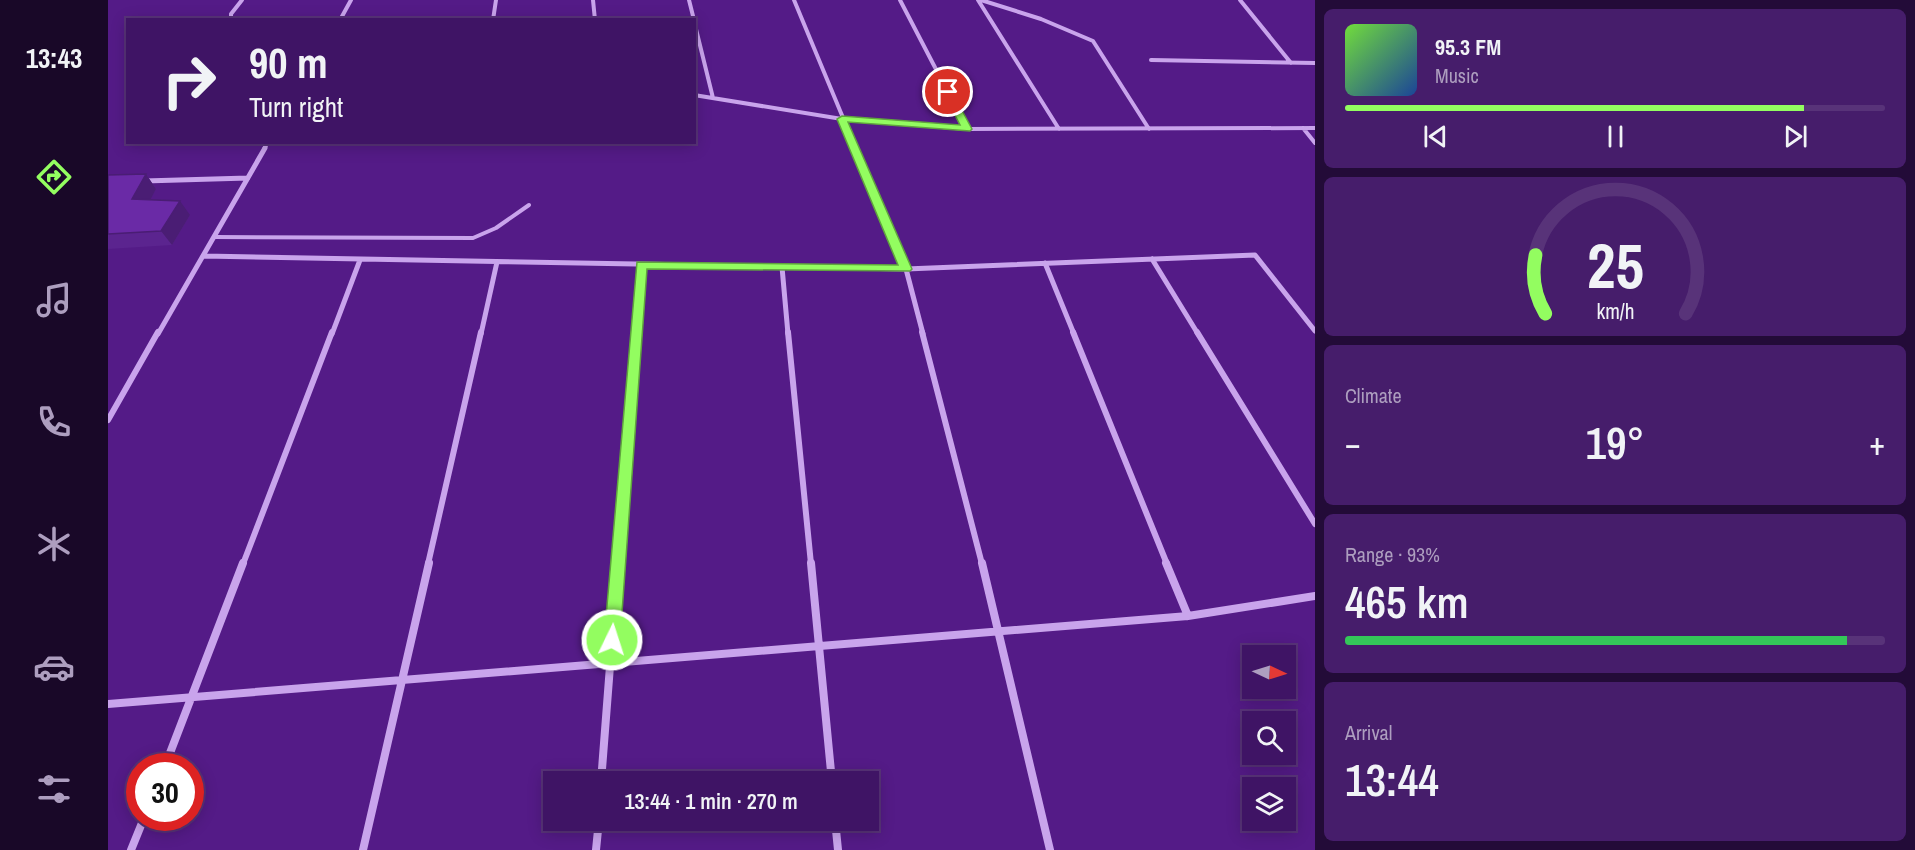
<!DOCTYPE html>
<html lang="en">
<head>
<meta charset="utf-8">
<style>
  body { margin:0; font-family:"Archivo Narrow",sans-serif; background:#461d6b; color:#f1f3f6; height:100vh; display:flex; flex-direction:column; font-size:22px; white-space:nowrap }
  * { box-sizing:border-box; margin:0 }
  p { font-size:20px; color:#ad9ebf }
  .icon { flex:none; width:33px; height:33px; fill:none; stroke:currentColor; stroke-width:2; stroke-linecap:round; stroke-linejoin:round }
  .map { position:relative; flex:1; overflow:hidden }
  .side { display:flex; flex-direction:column; gap:9px; padding:9px; background:#230b38; width:600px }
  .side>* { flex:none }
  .guide { position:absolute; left:18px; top:18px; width:570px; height:126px; border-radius:0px; box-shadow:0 3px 15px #0003,0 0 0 2px #583379; background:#3f1465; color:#f1f3f6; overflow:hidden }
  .needle { width:39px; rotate:94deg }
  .buttons { position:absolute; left:1134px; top:645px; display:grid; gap:12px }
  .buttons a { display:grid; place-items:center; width:54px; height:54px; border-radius:0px; background:#3f1465; box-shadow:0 3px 15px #0003,0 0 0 2px #583379; font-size:30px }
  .speed { position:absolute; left:18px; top:753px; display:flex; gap:12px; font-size:30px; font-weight:700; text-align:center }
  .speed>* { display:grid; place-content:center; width:78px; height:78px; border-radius:50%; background:#3f1465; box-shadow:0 3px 15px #0003,0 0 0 2px #583379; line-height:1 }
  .speed .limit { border:9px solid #d22; background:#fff; color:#111 }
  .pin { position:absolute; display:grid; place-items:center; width:51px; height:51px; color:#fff; margin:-26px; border:3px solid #fff; border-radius:50%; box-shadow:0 2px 6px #0007 }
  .me { position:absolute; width:66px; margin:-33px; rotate:4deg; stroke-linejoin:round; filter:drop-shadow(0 0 4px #0008) }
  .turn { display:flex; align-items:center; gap:21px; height:126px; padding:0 24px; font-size:27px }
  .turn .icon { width:78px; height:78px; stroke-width:2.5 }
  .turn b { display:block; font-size:42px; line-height:51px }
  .big { font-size:45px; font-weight:600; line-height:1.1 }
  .side .widget { flex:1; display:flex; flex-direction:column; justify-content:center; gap:9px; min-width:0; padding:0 21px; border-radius:9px; background:#461d6b }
  .side .dial { align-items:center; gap:0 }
  .dial svg { height:156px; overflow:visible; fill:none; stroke:#583379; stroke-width:7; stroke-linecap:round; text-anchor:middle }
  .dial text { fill:#f1f3f6; stroke:none }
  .song { display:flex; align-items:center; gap:18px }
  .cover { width:72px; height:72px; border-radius:9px; background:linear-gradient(135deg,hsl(100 70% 55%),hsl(220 70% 35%)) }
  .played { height:6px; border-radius:3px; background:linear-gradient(90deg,#93fd60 85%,#583379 85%) }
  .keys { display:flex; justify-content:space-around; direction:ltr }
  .heat { display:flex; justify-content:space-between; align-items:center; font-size:33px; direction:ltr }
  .charge { height:9px; border-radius:4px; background:linear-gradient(90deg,#34c759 93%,#583379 0) }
  .trip { position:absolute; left:435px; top:771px; width:336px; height:60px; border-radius:0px; background:#3f1465; box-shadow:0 3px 15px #0003,0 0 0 2px #583379; font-weight:600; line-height:60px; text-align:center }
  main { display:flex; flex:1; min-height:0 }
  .menu { display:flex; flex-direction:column; width:108px; justify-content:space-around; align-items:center; background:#190828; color:#ad9ebf }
  .menu .icon { width:42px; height:42px }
  .menu .selected { color:#93fd60 }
  .menu b { font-size:27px; color:#f1f3f6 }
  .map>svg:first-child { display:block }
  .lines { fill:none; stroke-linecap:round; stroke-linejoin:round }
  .service { stroke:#c9a4ec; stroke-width:4 }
  .minor-far3 { stroke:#c9a4ec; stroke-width:4 }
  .minor-far2 { stroke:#c9a4ec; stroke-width:5 }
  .minor-far1 { stroke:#c9a4ec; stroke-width:6 }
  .minor { stroke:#c9a4ec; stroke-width:8 }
  .wall { fill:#5b248f }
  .shaded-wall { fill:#4a1d74 }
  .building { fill:#6a2aa6; stroke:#4a1d74; stroke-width:1.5 }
  .route { fill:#93fd60; stroke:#60a43e; stroke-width:1.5 }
</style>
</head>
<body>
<main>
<nav class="menu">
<b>13:43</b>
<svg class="icon selected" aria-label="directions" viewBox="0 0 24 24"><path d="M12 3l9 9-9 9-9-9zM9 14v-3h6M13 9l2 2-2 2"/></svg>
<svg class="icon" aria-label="music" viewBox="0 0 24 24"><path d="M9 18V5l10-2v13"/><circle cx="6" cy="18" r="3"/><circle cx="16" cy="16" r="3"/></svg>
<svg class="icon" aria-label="phone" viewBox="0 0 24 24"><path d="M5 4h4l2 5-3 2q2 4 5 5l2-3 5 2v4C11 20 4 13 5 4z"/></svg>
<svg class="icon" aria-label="climate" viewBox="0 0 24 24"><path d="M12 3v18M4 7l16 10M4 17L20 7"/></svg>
<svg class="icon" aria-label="car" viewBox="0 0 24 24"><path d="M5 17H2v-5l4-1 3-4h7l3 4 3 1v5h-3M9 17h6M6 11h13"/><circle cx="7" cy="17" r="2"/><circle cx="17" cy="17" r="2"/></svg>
<svg class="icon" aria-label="filters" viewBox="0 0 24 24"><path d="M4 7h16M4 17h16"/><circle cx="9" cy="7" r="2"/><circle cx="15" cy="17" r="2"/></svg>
</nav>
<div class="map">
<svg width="1207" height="850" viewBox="0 0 1207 850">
  <rect width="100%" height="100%" fill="#541b87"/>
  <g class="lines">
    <!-- service -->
    <path class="service" d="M 107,237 L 365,238 L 388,228 L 421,205"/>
    <!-- minor-far3 -->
    <path class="minor-far3" d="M 485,0 L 487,20
      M 581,0 L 586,20
      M 686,0 L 748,149
      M 792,0 L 859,129
      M 870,0 L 951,129
      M 873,0 L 933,19 L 985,41 L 1041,129
      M 1132,0 L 1183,63
      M 123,20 L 123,14 L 134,0
      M 232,20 L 243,0
      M 385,20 L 388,0
      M 586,21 L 605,98
      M 1043,60 L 1207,63
      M 586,95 L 734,119 L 859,129 L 1207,128
      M 1195,128 L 1207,143
      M 156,149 L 160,142"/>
    <!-- minor-far2 -->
    <path class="minor-far2" d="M 747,148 L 798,269 L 815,334
      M 36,181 L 140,178
      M 96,256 L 798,269 L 1147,255 L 1207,331
      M 1044,259 L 1090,334
      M 937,263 L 966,334
      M 674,267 L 680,334
      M 50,334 L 157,148
      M 224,334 L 252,260
      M 373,334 L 389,262
      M 529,334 L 534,265"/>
    <!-- minor-far1 -->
    <path class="minor-far1" d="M 680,332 L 703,564
      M 814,332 L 874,564
      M 965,332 L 1059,564
      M 1089,332 L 1207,524
      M 0,420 L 50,332
      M 135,564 L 224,332
      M 320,564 L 373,332
      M 510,564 L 529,332"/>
    <!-- minor -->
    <path class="minor" d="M 703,563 L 724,782
      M 874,563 L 942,850
      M 1058,563 L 1080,616
      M 0,704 L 1080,616 L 1207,596
      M 57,766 L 135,563
      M 493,782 L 510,563
      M 727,820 L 730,850
      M 23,850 L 36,818
      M 255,850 L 321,563
      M 488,850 L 491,820"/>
  </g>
  <!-- wall -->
  <path class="wall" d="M 38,174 L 48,189 L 42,200 L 82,215 L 64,245 L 0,249 L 0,175 Z"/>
  <!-- shaded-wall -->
  <path class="shaded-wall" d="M 38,174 L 48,189 L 35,214 L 24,199 Z
    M 72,201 L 82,215 L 64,245 L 53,231 Z"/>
  <!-- building -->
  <path class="building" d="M 38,174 L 24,199 L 72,201 L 53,231 L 0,234 L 0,175 Z"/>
  <!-- route -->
  <path class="route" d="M 840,89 L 844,92 L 864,129 L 862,131 L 740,122 L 804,269 L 802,271 L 539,269 L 512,640 L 510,645 L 504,648 L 498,645 L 496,640 L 529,262 L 790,265 L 729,119 L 734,116 L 852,125 L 835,92 Z"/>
</svg>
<div class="buttons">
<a><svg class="needle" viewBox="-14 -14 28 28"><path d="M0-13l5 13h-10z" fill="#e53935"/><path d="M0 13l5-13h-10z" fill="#ad9ebf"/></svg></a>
<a><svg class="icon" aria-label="search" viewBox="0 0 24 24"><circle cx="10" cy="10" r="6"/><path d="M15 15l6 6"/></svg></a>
<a><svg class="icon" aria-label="layers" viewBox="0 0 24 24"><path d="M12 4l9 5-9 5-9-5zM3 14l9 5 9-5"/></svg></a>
</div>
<div class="speed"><div class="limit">30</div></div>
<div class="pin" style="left:840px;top:92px;background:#d93025"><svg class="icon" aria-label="arrive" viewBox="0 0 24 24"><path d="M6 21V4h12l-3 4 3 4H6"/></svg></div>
<svg class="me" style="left:504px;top:640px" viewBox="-20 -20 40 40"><circle r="17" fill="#93fd60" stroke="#fff" stroke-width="3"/><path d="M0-11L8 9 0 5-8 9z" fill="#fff"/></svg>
<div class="trip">13:44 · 1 min · 270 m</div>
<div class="guide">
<div class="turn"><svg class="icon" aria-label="right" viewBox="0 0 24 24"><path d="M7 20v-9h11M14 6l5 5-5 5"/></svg><div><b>90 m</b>Turn right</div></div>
</div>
</div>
<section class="side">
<div class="widget">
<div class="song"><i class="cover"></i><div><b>95.3 FM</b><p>Music</p></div></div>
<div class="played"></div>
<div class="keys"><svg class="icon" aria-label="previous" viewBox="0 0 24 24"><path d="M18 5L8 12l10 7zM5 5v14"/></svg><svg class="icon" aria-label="pause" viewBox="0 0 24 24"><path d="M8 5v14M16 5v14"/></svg><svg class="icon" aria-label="next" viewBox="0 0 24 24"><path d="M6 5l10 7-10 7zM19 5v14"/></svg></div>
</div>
<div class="widget dial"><svg viewBox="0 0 100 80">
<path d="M14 69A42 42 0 1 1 86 69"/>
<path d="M14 69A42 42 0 0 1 9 39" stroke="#93fd60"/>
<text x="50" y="56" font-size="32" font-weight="700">25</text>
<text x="50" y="72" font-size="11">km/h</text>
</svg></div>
<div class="widget"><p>Climate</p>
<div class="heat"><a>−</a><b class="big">19°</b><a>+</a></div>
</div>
<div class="widget"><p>Range · 93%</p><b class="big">465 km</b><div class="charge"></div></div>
<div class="widget"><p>Arrival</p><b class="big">13:44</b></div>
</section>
</main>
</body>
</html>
